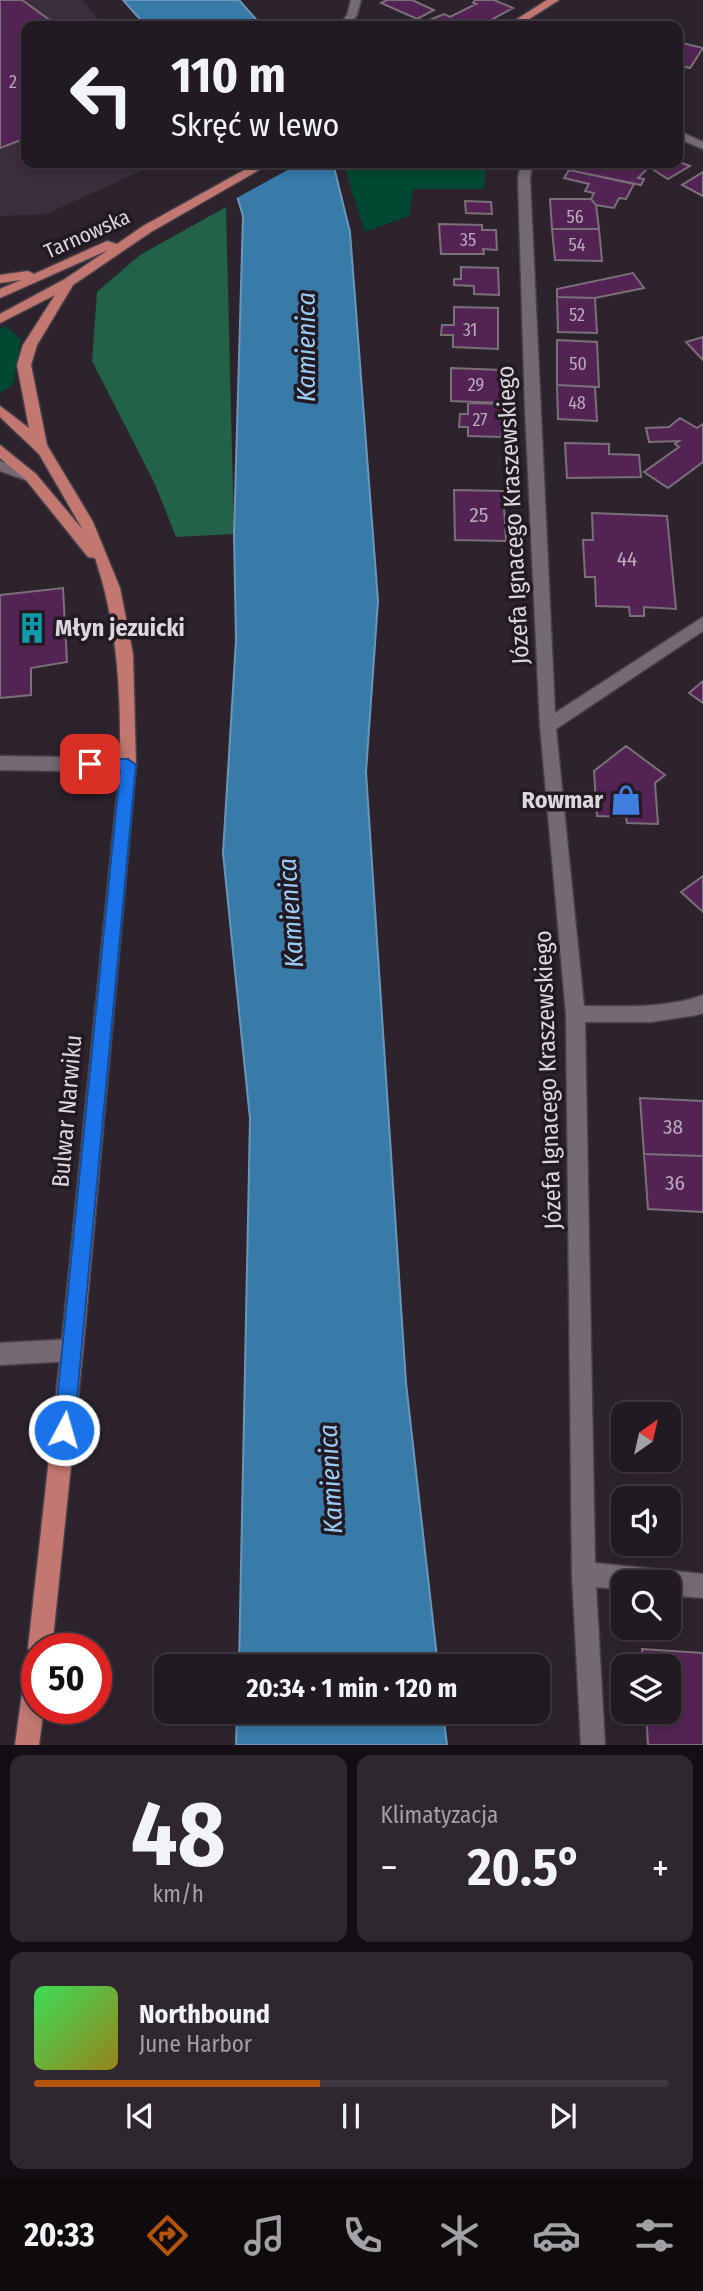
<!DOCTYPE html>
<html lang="pl">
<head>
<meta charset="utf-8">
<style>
  body { margin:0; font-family:"Fira Sans Condensed",sans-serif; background:#2e272f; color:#f1f3f6; height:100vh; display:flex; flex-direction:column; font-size:26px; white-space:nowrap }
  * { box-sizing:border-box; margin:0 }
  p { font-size:23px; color:#a2a1a5 }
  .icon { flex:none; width:38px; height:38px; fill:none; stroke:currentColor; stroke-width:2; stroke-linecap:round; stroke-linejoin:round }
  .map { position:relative; height:1745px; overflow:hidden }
  .sheet { display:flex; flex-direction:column; gap:10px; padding:10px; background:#130e13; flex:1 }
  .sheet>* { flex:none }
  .hud { position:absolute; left:21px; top:21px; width:662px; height:147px; border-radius:14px; box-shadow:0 4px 10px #0003,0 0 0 2px #3f3840; background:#221a22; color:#f1f3f6; overflow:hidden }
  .needle { width:46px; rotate:34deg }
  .tools { position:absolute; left:611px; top:1402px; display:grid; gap:14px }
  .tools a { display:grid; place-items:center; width:70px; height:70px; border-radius:14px; background:#221a22; box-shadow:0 4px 10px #0003,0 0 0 2px #3f3840; font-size:35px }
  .speed { position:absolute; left:21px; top:1633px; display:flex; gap:14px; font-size:35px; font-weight:700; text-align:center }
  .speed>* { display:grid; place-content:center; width:91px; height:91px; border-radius:50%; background:#221a22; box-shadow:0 4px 10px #0003,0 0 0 2px #3f3840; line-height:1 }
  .speed .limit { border:10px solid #d22; background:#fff; color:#111 }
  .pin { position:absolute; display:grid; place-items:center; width:60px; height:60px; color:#fff; margin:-30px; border-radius:14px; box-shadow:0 4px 10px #0006 }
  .me { position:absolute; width:77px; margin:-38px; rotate:6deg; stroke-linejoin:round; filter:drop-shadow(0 0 5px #0008) }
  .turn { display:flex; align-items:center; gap:24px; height:147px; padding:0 35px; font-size:32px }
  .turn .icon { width:91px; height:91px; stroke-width:2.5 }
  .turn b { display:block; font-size:49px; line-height:60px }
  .big { font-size:52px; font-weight:700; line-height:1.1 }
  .sheet .widget { flex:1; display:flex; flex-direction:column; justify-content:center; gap:10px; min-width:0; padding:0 24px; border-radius:14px; background:#2e272f }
  .sheet .dial { align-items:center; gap:0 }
  .dial b { font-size:91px; line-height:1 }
  .song { display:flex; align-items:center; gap:21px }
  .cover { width:84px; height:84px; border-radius:10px; background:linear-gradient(135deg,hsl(130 70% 55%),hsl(50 70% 35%)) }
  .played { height:7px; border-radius:4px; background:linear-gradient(90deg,#b45309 45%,#3f3840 45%) }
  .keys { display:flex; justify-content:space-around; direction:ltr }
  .heat { display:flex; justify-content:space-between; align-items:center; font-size:38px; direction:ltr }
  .sheet .tiles { flex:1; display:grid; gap:10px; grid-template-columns:1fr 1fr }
  .widget:last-child { grid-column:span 2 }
  .trip { position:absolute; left:154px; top:1654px; width:396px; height:70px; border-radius:14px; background:#221a22; box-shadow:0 4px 10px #0003,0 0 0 2px #3f3840; font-weight:700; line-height:70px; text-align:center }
  .dock { display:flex; height:112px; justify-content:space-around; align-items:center; background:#0e0a0e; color:#a2a1a5 }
  .dock .icon { width:49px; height:49px }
  .dock .active { color:#b45309 }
  .dock b { font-size:32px; color:#f1f3f6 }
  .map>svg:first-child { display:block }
  .built { fill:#3c2d3c }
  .green { fill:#004831 }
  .forest { fill:#216249 }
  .water { fill:#387ba9; stroke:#6a96b9; stroke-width:2 }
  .pier { fill:#2d232d }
  .building { fill:#532453; stroke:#7b6f7a; stroke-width:2 }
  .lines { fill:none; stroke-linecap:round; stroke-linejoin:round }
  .minor-casing { stroke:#494149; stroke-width:3 }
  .major-casing { stroke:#494149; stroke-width:3 }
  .minor { fill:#756974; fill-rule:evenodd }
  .major { fill:#c27771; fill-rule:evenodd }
  .route { fill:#1a73e8; stroke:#114b97; stroke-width:2 }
  .labels { text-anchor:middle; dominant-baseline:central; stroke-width:7; stroke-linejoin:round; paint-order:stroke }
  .far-number-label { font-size:18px; fill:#baaaba }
  .far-street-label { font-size:21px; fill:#ddd6dd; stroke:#231923 }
  .number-label { font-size:21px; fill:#baaaba }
  .street-label { font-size:24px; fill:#ddd6dd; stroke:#231923 }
  .poi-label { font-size:24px; font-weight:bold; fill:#ddd6dd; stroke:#231923; text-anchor:start }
  .water-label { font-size:26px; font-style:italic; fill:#99ccf3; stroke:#231923 }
</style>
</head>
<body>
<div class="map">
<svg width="703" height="1745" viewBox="0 0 703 1745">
  <rect width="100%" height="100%" fill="#2d232d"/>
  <!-- built -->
  <path class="built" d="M 0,0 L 82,0 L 103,26 L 26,26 L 26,163 L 159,163 L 46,214 L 0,216 Z"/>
  <!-- green -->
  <path class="green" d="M 343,163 L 487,163 L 484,189 L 413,189 L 409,216 L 365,232 Z
    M 4,325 L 21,339 L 13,385 L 0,393 L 0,330 Z"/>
  <!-- forest -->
  <path class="forest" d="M 226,207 L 234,534 L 176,537 L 155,484 L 92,361 L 97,292 L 140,255 Z"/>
  <!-- water -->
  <path class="water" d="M 123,0 L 239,0 L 262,26 L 146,26 Z
    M 227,163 L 333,163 L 350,232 L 378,601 L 366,772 L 406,1383 L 438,1666 L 239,1666 L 250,1119 L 223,853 L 236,640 L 234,534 L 243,216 Z
    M 237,1712 L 443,1712 L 447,1745 L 236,1745 Z"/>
  <!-- pier -->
  <path class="pier" d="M 224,163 L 300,163 L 235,199 Z"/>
  <!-- building -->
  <path class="building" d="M 0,0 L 22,0 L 58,26 L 26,26 L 26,138 L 0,148 Z
    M 387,0 L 412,0 L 434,10 L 417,19 L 381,3 Z
    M 475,0 L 494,0 L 513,8 L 480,26 L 415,26 L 444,14 L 450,17 L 476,4 L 473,3 Z
    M 682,43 L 703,48 L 690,68 L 677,65 L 677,48 Z
    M 677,161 L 690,166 L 668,179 L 643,163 L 677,163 Z
    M 573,163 L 598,167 L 600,163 L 631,163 L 646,170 L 638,178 L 644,179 L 641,185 L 569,170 Z
    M 569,170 L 634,184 L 626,199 L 619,198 L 614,208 L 596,205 L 591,199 L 594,193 L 585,191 L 589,184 L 564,178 Z
    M 703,172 L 703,196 L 682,185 Z
    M 550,199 L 591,199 L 596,205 L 599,229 L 552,229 Z
    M 465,201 L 491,202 L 492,214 L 466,213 Z
    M 439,224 L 482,225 L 482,230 L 496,230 L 497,250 L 483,249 L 484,254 L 441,254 Z
    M 552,229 L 599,229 L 602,261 L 555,260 Z
    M 461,267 L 498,268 L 499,295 L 474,294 L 474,286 L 454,285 L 454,279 L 461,279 Z
    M 633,273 L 644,288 L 595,298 L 557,297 L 557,289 Z
    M 557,297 L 595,298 L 597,333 L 558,332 Z
    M 454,307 L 498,308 L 498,349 L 453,347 L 453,335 L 441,335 L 442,325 L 454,325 Z
    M 703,337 L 703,360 L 686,342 Z
    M 557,340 L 597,342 L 599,387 L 557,385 Z
    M 451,368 L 501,370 L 502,403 L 451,401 Z
    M 557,385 L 595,387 L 597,421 L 558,419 Z
    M 468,403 L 502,404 L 501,437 L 468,436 L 468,427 L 459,427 L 460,414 L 468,414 Z
    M 680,418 L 697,428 L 703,424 L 703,462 L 668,488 L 644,472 L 679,447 L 675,444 L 679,441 L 649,442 L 646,428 L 669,427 Z
    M 565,443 L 609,444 L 609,454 L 639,455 L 641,477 L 567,478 Z
    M 454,490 L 503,491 L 506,541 L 455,540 Z
    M 592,513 L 667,516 L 676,609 L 644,607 L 644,616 L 630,616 L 629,607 L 596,606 L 595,577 L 585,577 L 583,540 L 593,540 Z
    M 63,588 L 67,662 L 31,668 L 31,695 L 0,698 L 0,595 Z
    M 703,681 L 703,703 L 689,693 Z
    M 626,746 L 665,775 L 655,783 L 658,824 L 627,823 L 626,817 L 597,816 L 594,771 Z
    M 703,876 L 703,912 L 681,892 Z
    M 640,1098 L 703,1101 L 703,1156 L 644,1154 Z
    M 644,1154 L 703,1156 L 703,1212 L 648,1209 Z
    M 642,1649 L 703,1653 L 703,1745 L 648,1745 L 646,1712 L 668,1712 L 668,1666 L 643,1666 Z"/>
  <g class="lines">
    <defs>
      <path id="minor" d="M 351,0 L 361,0 L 357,15 L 349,26 L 339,26 L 347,15 Z
        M 677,130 L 703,142 L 703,149 L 677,138 Z
        M 521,163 L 533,163 L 530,178 L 555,713 L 703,617 L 703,631 L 556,729 L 584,1006 C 624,1006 665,1009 703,995 L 703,1013 L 697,1015 L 651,1022 L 585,1022 L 595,1563 L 703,1574 L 703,1598 L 668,1595 L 668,1582 L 623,1582 L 623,1590 L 596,1587 L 605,1745 L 581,1745 L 572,1574 L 566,1014 L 540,726 L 525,409 L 518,178 Z
        M 0,461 L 36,474 L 38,477 L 31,482 L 0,471 Z
        M 0,756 L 128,758 L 134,760 L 136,765 L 134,770 L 128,772 L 0,770 Z
        M 72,1339 L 80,1342 L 83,1350 L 80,1358 L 72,1361 L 0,1365 L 0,1343 Z"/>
      <path id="major" d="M 547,0 L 559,0 L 518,26 L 506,26 Z
        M 257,163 L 271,163 L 151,232 L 73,285 L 37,345 L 31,365 L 47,445 L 93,522 L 120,588 L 133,654 L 136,765 L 83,1350 L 52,1648 L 37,1648 L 37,1659 L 32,1656 L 28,1648 L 61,1350 L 120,765 C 121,693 118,626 95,558 L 88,557 L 26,480 L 0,458 L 0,445 L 36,474 L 83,530 L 39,454 L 0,417 L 0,406 L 29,428 L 17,365 L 23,345 L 55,295 L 0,323 L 0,314 L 65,279 L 108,250 L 0,298 L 0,289 L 21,280 L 0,283 L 0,275 L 28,271 L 34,274 L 107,241 L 117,244 L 143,226 Z
        M 37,1659 L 37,1708 L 44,1708 L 39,1745 L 15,1745 L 25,1671 L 28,1662 Z"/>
    </defs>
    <!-- minor casing -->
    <use href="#minor" class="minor-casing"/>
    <!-- major casing -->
    <use href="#major" class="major-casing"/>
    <!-- minor -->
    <use href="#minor" class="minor"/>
    <!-- major -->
    <use href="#major" class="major"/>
  </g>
  <!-- route -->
  <path class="route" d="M 90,758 L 128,759 L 136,765 L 74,1430 L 71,1437 L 64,1440 L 57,1437 L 54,1430 L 120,771 L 85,768 L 83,764 L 85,760 Z"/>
  <!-- icons -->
  <defs>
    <symbol id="building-bare" viewBox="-9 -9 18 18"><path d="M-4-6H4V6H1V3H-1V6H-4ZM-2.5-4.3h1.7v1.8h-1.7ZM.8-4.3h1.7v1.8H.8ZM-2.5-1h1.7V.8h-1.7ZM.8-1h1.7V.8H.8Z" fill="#0f9aa8" stroke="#231923" stroke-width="2.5" paint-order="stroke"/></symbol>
    <symbol id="shop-bare" viewBox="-9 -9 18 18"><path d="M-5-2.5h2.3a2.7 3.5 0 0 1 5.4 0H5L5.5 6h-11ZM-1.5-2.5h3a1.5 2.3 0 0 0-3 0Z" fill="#3f7fe0" stroke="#231923" stroke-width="2.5" paint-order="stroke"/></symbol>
  </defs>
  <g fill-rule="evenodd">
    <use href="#building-bare" x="10" y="606" width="44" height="44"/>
    <use href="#shop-bare" x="604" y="778" width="44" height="44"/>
  </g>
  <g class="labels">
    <!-- far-number labels -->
    <g class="far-number-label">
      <text x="13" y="82">2</text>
      <text x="575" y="217">56</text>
      <text x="468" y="240">35</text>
      <text x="577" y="245">54</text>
      <text x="577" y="315">52</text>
      <text x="470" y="330">31</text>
      <text x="578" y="364">50</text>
      <text x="476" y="385">29</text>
      <text x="577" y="403">48</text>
      <text x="480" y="420">27</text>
    </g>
    <!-- far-street labels -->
    <g class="far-street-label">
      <text transform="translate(87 234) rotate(-24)">Tarnowska</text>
    </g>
    <!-- number labels -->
    <g class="number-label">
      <text x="479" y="515">25</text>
      <text x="627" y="559">44</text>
      <text x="673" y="1127">38</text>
      <text x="675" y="1183">36</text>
    </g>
    <!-- street labels -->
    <g class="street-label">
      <text transform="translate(513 515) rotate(-93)">Józefa Ignacego Kraszewskiego</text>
      <text transform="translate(548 1080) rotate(-92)">Józefa Ignacego Kraszewskiego</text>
      <text transform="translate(67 1111) rotate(-85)">Bulwar Narwiku</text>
    </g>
    <!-- poi labels -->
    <g class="poi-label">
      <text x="55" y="628">Młyn jezuicki</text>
      <text x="603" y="800" text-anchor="end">Rowmar</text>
    </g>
    <!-- water labels -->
    <g class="water-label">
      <text transform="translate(306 347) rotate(-90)">Kamienica</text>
      <text transform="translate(291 913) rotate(-94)">Kamienica</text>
      <text transform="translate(331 1479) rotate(-93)">Kamienica</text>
    </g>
  </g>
</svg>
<div class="tools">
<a><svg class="needle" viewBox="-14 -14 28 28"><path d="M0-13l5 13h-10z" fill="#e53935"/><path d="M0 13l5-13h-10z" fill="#a2a1a5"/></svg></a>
<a><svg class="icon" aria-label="sound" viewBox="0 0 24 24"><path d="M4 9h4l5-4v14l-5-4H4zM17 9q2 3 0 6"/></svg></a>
<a><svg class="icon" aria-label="search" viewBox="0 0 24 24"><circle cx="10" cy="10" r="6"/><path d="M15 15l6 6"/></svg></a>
<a><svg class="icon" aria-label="layers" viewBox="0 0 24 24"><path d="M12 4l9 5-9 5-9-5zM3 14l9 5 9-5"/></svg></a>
</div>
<div class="speed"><div class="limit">50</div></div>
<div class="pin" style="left:90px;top:764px;background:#d93025"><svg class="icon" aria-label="arrive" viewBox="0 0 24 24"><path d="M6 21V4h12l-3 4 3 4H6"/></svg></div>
<svg class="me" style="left:64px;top:1430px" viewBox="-20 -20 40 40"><circle r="17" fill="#1a73e8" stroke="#fff" stroke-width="3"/><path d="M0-11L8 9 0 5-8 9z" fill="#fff"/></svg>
<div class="trip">20:34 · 1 min · 120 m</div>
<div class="hud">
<div class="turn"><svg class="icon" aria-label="left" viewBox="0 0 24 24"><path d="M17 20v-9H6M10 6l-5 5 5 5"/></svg><div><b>110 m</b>Skręć w lewo</div></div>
</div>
</div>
<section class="sheet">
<div class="tiles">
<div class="widget dial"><b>48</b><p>km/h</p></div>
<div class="widget"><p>Klimatyzacja</p>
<div class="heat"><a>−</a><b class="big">20.5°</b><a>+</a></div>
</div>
<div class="widget">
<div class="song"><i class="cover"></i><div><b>Northbound</b><p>June Harbor</p></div></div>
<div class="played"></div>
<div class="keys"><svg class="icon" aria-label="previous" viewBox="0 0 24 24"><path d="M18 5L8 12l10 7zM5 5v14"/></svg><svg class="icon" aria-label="pause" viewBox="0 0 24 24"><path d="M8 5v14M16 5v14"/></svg><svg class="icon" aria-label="next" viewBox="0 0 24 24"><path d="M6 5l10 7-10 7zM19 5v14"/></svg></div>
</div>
</div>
</section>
<nav class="dock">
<b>20:33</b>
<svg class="icon active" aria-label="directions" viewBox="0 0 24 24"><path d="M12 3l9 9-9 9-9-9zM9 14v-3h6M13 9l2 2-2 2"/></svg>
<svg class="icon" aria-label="music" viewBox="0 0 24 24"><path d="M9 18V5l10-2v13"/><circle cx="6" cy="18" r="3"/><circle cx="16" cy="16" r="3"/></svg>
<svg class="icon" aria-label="phone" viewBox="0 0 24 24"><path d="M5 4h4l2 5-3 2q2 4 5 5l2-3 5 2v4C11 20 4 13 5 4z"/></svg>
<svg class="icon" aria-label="climate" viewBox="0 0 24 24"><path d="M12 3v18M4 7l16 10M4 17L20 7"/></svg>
<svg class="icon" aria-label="car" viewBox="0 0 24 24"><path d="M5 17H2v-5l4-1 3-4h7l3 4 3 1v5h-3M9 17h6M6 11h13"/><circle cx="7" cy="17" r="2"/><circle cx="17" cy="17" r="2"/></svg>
<svg class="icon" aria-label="filters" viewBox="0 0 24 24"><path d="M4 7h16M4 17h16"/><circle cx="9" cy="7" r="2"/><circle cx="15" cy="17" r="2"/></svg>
</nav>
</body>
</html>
